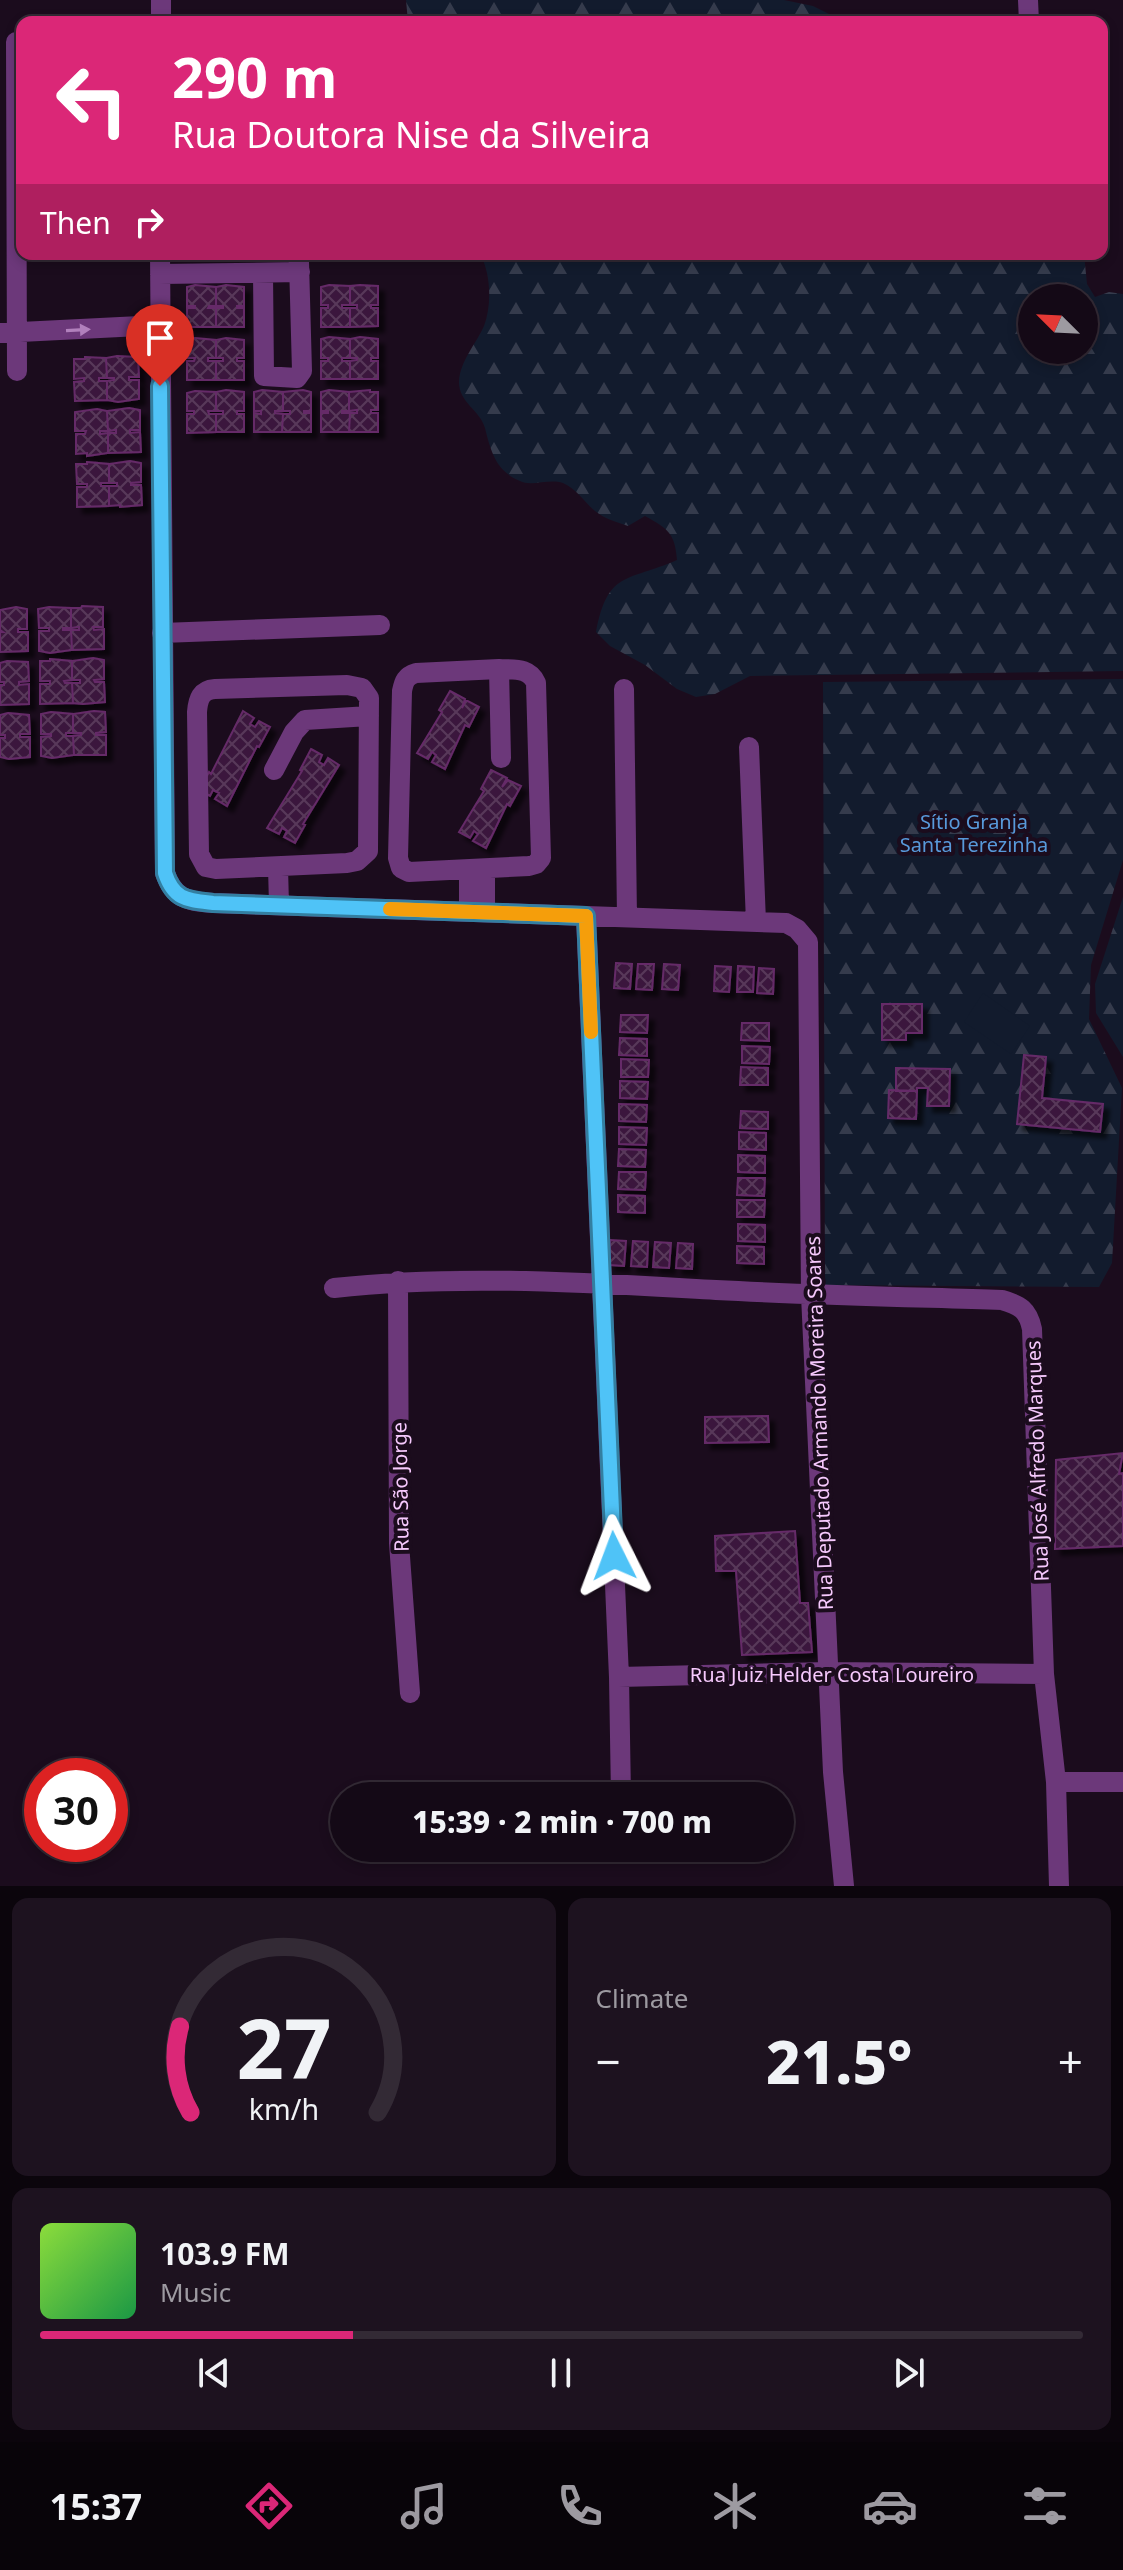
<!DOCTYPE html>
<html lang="en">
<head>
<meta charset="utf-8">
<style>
  body { margin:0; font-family:"Noto Sans",sans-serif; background:#1d121f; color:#f1f3f6; height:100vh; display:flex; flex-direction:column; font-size:30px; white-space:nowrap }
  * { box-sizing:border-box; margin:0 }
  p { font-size:26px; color:#9d9aa1 }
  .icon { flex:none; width:44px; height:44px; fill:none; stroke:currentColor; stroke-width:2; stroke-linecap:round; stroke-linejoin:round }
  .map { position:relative; height:1886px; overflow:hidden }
  .sheet { display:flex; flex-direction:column; gap:12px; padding:12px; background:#0b050c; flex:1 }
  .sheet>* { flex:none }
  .hud { position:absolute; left:16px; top:16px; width:1092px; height:244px; border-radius:16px; box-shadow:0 4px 12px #0003,0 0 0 2px #332a35; background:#db2777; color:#fff; overflow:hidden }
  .needle { width:52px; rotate:294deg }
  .tools { position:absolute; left:1018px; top:284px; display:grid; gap:16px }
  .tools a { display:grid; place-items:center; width:80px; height:80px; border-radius:50%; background:#140916; box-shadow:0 4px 12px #0003,0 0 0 2px #332a35; font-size:40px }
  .speed { position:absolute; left:24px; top:1758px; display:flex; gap:16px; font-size:40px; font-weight:700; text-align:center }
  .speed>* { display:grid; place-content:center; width:104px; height:104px; border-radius:50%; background:#140916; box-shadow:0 4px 12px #0003,0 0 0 2px #332a35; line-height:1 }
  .speed .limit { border:12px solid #d22; background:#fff; color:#111 }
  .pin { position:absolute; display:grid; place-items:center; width:68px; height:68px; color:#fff; margin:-82px -34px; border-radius:50% 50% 50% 0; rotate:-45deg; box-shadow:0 0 8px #0007 }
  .pin .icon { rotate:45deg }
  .me { position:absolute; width:88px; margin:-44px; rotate:357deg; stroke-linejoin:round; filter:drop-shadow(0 0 6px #0008) }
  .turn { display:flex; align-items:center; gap:28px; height:168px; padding:0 24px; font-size:36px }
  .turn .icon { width:104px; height:104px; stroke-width:2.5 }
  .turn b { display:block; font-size:56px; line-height:68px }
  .then { display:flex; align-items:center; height:76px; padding:0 24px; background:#0003; gap:16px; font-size:30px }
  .big { font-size:60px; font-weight:800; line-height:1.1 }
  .sheet .widget { flex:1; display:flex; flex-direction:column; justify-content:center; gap:12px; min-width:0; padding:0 28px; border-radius:16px; background:#1d121f }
  .sheet .dial { align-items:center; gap:0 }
  .dial svg { height:208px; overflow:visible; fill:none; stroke:#332a35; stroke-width:7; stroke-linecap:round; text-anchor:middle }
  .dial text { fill:#f1f3f6; stroke:none }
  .song { display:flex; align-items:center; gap:24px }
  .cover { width:96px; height:96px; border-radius:12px; background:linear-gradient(135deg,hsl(90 70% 55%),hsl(140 70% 35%)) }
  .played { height:8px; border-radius:4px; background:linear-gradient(90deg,#db2777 30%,#332a35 30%) }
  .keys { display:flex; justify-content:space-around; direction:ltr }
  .heat { display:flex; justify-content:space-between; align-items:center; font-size:44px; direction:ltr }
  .sheet .tiles { flex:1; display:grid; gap:12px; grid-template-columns:1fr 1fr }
  .widget:last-child { grid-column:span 2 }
  .trip { position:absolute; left:330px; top:1782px; width:464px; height:80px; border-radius:40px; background:#140916; box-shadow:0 4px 12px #0003,0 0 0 2px #332a35; font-weight:800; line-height:80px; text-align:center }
  .tabs { display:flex; height:128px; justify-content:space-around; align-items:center; background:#080409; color:#9d9aa1 }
  .tabs .icon { width:56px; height:56px }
  .tabs .on { color:#db2777 }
  .tabs b { font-size:36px; color:#f1f3f6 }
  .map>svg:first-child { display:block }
  .forest { fill:url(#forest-firs); fill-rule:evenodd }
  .green { fill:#121b2d }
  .building { fill:url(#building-cross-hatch); stroke:#652b68; stroke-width:2; filter:url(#shadow) }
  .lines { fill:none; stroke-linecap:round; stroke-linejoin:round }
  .minor { stroke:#6c387a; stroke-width:20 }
  .oneway { fill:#b180bc }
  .route-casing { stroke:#337fa1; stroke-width:20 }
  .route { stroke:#4fc3f7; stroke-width:14 }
  .slow { stroke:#f59e0b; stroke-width:14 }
  .labels { text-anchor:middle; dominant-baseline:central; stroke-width:8; stroke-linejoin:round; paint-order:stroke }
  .park-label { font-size:20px; fill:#5899da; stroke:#1b0c1d }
  .street-label { font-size:20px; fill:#f6c9fd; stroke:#1b0c1d }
</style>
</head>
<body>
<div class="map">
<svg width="1123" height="1886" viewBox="0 0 1123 1886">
  <defs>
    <pattern id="forest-firs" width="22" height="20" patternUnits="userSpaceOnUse" patternTransform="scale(2)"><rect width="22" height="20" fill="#121b2d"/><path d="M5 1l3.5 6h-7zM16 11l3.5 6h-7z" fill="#353b4c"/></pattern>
    <pattern id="building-cross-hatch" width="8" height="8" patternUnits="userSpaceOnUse" patternTransform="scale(2)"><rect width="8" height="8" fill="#3b193d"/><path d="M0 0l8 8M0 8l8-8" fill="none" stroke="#58395a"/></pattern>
    <filter id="shadow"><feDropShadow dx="6" dy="6" stdDeviation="2" flood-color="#0009"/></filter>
  </defs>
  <rect width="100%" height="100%" fill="#1b0c1d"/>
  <!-- forest -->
  <path class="forest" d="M 406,0 L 784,0 L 813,6 L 845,22 L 408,22 Z
    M 480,254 L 1084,254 L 1087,284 L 1095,297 L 1109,292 L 1123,294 L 1123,671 L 750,676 L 715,694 L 696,697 L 677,689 L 645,665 L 610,646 L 596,632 C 608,570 627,582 677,560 C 675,533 668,529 645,516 L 628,526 C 616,522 605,519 595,511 C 584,502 577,489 563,483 C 549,478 532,487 520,481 C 496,471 491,452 485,428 C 480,410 459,403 459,382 C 460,361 476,344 484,326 C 492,305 491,273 480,254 ZM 1084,298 L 1084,350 L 1032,350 L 1032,298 Z
    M 1123,679 L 1123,860 L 1091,965 L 1089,1019 L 1122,1088 L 1112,1263 L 1099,1287 L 825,1285 L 823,682 Z
    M 1123,897 L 1123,1057 L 1096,1013 L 1095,984 Z"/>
  <!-- green -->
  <path class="green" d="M 983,993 L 1030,1026 L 1011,1054 L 964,1022 Z"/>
  <!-- building -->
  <path class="building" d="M 195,285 L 216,287 L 216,306 L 209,306 L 208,308 L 216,308 L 216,327 L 187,327 L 187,308 L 195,308 L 195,306 L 187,306 L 187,287 Z
    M 226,285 L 244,287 L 244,306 L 237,306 L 237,308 L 244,308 L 244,327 L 216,327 L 216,308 L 223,308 L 223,306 L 216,306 L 216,287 Z
    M 329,285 L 350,286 L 350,305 L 342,305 L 342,308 L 350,308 L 350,327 L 321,327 L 321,308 L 328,308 L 328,305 L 321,305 L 321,287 Z
    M 360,285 L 378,286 L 378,305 L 371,305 L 371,308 L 378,308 L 378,326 L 350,327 L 350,308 L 357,308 L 357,305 L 350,305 L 350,286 Z
    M 329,337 L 350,339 L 350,358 L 342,358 L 342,361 L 350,361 L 350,379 L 321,379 L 321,361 L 328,361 L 328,358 L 321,358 L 321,339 Z
    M 360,337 L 378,339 L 378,358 L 371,358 L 371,361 L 378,361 L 378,379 L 350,379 L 350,361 L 357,360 L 357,358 L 350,358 L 350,339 Z
    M 195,338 L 216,340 L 216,358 L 208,358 L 208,361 L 216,361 L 216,380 L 187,380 L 187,361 L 194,361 L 195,358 L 187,358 L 187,340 Z
    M 226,338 L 244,340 L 244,358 L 237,358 L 237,361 L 244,361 L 244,380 L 216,380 L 216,361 L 223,361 L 223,358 L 216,358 L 216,340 Z
    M 117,356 L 138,357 L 139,377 L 129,377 L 129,380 L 139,380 L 139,399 L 118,402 L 107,400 L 107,381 L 114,380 L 114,378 L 107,378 L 106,358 Z
    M 85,357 L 106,358 L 107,378 L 99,378 L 99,381 L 107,381 L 107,400 L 75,401 L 74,382 L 84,381 L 84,378 L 74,379 L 74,359 L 85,359 Z
    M 226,390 L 244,392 L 244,411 L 237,411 L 237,414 L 244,414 L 244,432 L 216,432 L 216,414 L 223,414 L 223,411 L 216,411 L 216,392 Z
    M 262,390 L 283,392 L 283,411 L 275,411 L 275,413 L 283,414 L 282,432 L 254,432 L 254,413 L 261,414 L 261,411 L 254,411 L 254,392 Z
    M 303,390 L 311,392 L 311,411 L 304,411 L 304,413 L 311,413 L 311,432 L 282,432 L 283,414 L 290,414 L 290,411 L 283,411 L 283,392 Z
    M 329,390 L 349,392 L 349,411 L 342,411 L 342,413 L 350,413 L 349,432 L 321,432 L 321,413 L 328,413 L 328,411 L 321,411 L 321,392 Z
    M 370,390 L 370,392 L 378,392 L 378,410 L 371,410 L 371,413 L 378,413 L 378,432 L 349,432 L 350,413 L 357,413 L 357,410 L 349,411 L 349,392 Z
    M 195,391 L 216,392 L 216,411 L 208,411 L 209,414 L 216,414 L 216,432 L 187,433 L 187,414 L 194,414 L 194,411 L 187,411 L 187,393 Z
    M 129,408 L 140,410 L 140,430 L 130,430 L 130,433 L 140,432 L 141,452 L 108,453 L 108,433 L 116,433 L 116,430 L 108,431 L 107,411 Z
    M 97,409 L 107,411 L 108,431 L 100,431 L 100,434 L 108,433 L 108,453 L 87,456 L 87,453 L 76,454 L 76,434 L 85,434 L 86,431 L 75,431 L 75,412 Z
    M 130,461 L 141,463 L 141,482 L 131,483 L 131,485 L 141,485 L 142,505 L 120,507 L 120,505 L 109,506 L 109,486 L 117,486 L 117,483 L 109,483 L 109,464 Z
    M 87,462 L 109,464 L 109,483 L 101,483 L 101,486 L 109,486 L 109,506 L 77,507 L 77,487 L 87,487 L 87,484 L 77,484 L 76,464 L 87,464 Z
    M 82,606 L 103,607 L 103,627 L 93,627 L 94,630 L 104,629 L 104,649 L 72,650 L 71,630 L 79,630 L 79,627 L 71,628 L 71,608 L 81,608 Z
    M 16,607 L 27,609 L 27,629 L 18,629 L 18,632 L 28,632 L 28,651 L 0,652 L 0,632 L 3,632 L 0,630 L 0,610 Z
    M 49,607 L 71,608 L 71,628 L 63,628 L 63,630 L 71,630 L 72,650 L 50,653 L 39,651 L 39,631 L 49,631 L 49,628 L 39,628 L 38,609 Z
    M 93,658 L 104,660 L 104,679 L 94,680 L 95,682 L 104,682 L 105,702 L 83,704 L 73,703 L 72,683 L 80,683 L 80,680 L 72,680 L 72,661 Z
    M 50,659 L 72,661 L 72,680 L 64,681 L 65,683 L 72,683 L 73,703 L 40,704 L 40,684 L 50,684 L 50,681 L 40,681 L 40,661 L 50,661 Z
    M 7,661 L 28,662 L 29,681 L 19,682 L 19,685 L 29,684 L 29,704 L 0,705 L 0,685 L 4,685 L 4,682 L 0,682 L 0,663 Z
    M 450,691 L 465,699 L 462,708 L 466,700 L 479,707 L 469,727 L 465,725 L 445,769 L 432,762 L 436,755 L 432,752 L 428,759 L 417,753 L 442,712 L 439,710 Z
    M 94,711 L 105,712 L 106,732 L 96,733 L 96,735 L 106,735 L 106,755 L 74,755 L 73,736 L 81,735 L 81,733 L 73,733 L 73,714 Z
    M 243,711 L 254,718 L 250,724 L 255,727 L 259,721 L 270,727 L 259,747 L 257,746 L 227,806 L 215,799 L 219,793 L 213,790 L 210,796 L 199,790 L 209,772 L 211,774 Z
    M 51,712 L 73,714 L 73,733 L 66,733 L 66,736 L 73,736 L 74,755 L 52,758 L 41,756 L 41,737 L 51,736 L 51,734 L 41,734 L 41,714 Z
    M 8,713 L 29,715 L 30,734 L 20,734 L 20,737 L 30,737 L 30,757 L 9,759 L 0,757 L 0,738 L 5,738 L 5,735 L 0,735 L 0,715 Z
    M 311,749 L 322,755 L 319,762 L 324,765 L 328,758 L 339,765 L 303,824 L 305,825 L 295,843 L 284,837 L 287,831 L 282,828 L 279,834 L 267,828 L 302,771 L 300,770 Z
    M 491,770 L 507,778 L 502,787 L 508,780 L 521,786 L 510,806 L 507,804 L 486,848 L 473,841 L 478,834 L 474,831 L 470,838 L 459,832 L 484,791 L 481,789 Z
    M 616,963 L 632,964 L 630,989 L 614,988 Z
    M 638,964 L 654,964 L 652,990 L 636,989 Z
    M 664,964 L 680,965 L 678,990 L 662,989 Z
    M 715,966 L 731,967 L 729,992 L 714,991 Z
    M 738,966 L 754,967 L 753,992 L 737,992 Z
    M 759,968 L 774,969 L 773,994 L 757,993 Z
    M 882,1004 L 922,1004 L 922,1033 L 906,1033 L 906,1040 L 882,1040 Z
    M 621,1015 L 648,1015 L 647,1033 L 620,1032 Z
    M 742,1023 L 769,1023 L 769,1041 L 741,1040 Z
    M 620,1038 L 647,1039 L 647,1056 L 619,1055 Z
    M 742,1046 L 770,1047 L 769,1064 L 742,1063 Z
    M 1024,1055 L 1046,1057 L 1042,1098 L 1103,1104 L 1100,1132 L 1017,1124 Z
    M 621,1059 L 649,1060 L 648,1077 L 621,1077 Z
    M 741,1067 L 768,1068 L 768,1085 L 740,1085 Z
    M 896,1068 L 950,1069 L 949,1106 L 927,1106 L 928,1088 L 917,1088 L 917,1091 L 896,1091 Z
    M 620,1081 L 648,1082 L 647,1099 L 620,1098 Z
    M 889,1090 L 917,1091 L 916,1119 L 888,1118 Z
    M 619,1104 L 647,1105 L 646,1122 L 619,1121 Z
    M 741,1111 L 768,1112 L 768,1129 L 740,1128 Z
    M 619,1127 L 647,1128 L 646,1145 L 619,1144 Z
    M 739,1132 L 766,1133 L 766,1150 L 739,1149 Z
    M 619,1149 L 646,1150 L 645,1167 L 618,1166 Z
    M 738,1155 L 765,1156 L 765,1173 L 738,1172 Z
    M 619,1172 L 646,1172 L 645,1190 L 618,1189 Z
    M 738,1178 L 765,1178 L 764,1196 L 737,1195 Z
    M 618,1195 L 645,1196 L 645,1213 L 618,1212 Z
    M 737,1200 L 765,1200 L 764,1217 L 737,1217 Z
    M 738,1224 L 765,1225 L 765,1242 L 738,1241 Z
    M 610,1240 L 626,1241 L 624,1266 L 609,1265 Z
    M 633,1241 L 648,1242 L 647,1267 L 631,1266 Z
    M 655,1242 L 671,1243 L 669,1268 L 653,1267 Z
    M 678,1243 L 693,1244 L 692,1269 L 676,1268 Z
    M 737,1246 L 764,1247 L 764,1264 L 737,1263 Z
    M 768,1416 L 769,1442 L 705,1443 L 705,1417 Z
    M 1123,1453 L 1119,1474 L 1123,1473 L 1123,1546 L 1055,1549 L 1056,1460 Z
    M 795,1531 L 800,1603 L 808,1603 L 812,1652 L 742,1655 L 736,1571 L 716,1571 L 715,1536 Z"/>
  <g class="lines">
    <!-- minor -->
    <path class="minor" d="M 1028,0 L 1029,22
      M 161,22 L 161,0
      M 16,42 L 17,371
      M 160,254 L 165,873 C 174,899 187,901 213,903 L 786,923 L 797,929 L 808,942 L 811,1295 L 833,1772 L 844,1886
      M 263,273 L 264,376 L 297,378 L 302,371 L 299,262 L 297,254
      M 160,274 L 300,272
      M 0,333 L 160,325
      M 162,633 L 380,625
      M 499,669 C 514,670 529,667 536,683 L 541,858 L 536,864 L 529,866 L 409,872 L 401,868 L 398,858 L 402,691 C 404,681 406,676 416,673 Z
      M 499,669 L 501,758
      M 347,685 L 362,688 L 369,698 L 368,851 L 357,861 L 347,863 L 216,869 L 206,867 L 199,854 L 197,712 C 198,699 201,690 215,689 Z
      M 624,689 L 627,918
      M 749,747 L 756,922
      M 274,770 L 294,732 L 305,720 L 369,716
      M 278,867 L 279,905
      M 485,869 L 485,912
      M 469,870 L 469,912
      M 586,916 L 619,1677 L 621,1796
      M 398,1281 L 399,1543 L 410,1693
      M 334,1288 C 460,1274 589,1283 716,1290 C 812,1295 907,1297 1002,1300 C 1020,1305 1028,1310 1032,1329 L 1044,1674 L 1056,1782 L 1059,1886
      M 619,1677 L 829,1672 L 1044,1674
      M 1056,1782 L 1123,1782"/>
  </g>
  <!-- one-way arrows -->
  <defs><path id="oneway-solid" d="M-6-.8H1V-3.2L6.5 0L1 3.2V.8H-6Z" transform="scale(2)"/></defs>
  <use class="oneway" href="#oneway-solid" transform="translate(78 330) rotate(-3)"/>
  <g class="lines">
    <defs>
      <path id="route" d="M 160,386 L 165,873 C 174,900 187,900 213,903 L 586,916 L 614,1556"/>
    </defs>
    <!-- route casing -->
    <use href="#route" class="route-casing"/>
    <!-- route -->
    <use href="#route" class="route"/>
    <!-- slow -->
    <path class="slow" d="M 390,909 L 586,916 L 591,1032"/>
  </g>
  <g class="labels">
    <!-- park labels -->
    <g class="park-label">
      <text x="974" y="821">Sítio Granja<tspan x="974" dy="23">Santa Terezinha</tspan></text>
    </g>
    <!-- street labels -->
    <g class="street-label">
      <text transform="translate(819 1423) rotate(-92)">Rua Deputado Armando Moreira Soares</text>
      <text transform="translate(1037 1461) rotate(-92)">Rua José Alfredo Marques</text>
      <text transform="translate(400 1487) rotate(-91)">Rua São Jorge</text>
      <text x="832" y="1674">Rua Juiz Helder Costa Loureiro</text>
    </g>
  </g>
</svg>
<div class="tools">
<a><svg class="needle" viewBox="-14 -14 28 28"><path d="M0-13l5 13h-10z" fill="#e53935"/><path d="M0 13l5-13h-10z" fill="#9d9aa1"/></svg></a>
</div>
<div class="speed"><div class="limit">30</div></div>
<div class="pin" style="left:160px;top:386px;background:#d93025"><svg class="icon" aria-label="arrive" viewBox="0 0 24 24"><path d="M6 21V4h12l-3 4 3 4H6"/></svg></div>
<svg class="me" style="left:614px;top:1556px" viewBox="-20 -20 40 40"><path d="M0-17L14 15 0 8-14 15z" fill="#4fc3f7" stroke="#fff" stroke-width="4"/></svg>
<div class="trip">15:39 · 2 min · 700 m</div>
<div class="hud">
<div class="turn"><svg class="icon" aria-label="left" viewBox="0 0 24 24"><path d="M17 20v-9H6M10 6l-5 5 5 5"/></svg><div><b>290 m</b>Rua Doutora Nise da Silveira</div></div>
<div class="then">Then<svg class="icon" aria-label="right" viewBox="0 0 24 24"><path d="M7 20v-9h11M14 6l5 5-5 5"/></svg></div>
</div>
</div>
<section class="sheet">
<div class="tiles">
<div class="widget dial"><svg viewBox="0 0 100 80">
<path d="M14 69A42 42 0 1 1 86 69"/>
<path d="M14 69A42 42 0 0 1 10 36" stroke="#db2777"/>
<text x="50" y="56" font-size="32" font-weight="700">27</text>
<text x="50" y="72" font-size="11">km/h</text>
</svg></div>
<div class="widget"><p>Climate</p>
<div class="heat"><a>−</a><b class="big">21.5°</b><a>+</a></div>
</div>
<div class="widget">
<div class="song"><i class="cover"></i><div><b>103.9 FM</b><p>Music</p></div></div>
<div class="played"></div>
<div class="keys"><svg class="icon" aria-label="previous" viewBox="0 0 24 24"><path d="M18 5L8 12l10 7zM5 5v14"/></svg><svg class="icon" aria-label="pause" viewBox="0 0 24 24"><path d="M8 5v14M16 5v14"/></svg><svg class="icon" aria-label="next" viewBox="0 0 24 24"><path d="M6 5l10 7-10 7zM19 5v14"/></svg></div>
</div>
</div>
</section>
<nav class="tabs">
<b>15:37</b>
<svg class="icon on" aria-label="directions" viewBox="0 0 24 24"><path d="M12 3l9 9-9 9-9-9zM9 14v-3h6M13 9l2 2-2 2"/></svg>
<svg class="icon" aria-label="music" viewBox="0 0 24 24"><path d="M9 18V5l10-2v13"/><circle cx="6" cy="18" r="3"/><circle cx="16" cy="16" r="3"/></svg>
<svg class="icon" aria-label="phone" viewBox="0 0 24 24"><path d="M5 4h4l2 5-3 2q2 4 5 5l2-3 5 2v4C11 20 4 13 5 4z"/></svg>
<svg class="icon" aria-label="climate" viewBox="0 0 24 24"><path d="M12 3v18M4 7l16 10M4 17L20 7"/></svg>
<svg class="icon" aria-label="car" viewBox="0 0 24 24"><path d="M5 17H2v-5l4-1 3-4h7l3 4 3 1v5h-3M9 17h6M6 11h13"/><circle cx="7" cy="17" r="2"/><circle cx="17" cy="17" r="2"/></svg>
<svg class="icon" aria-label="filters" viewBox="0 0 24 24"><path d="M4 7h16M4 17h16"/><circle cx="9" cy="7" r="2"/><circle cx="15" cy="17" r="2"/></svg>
</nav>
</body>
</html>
